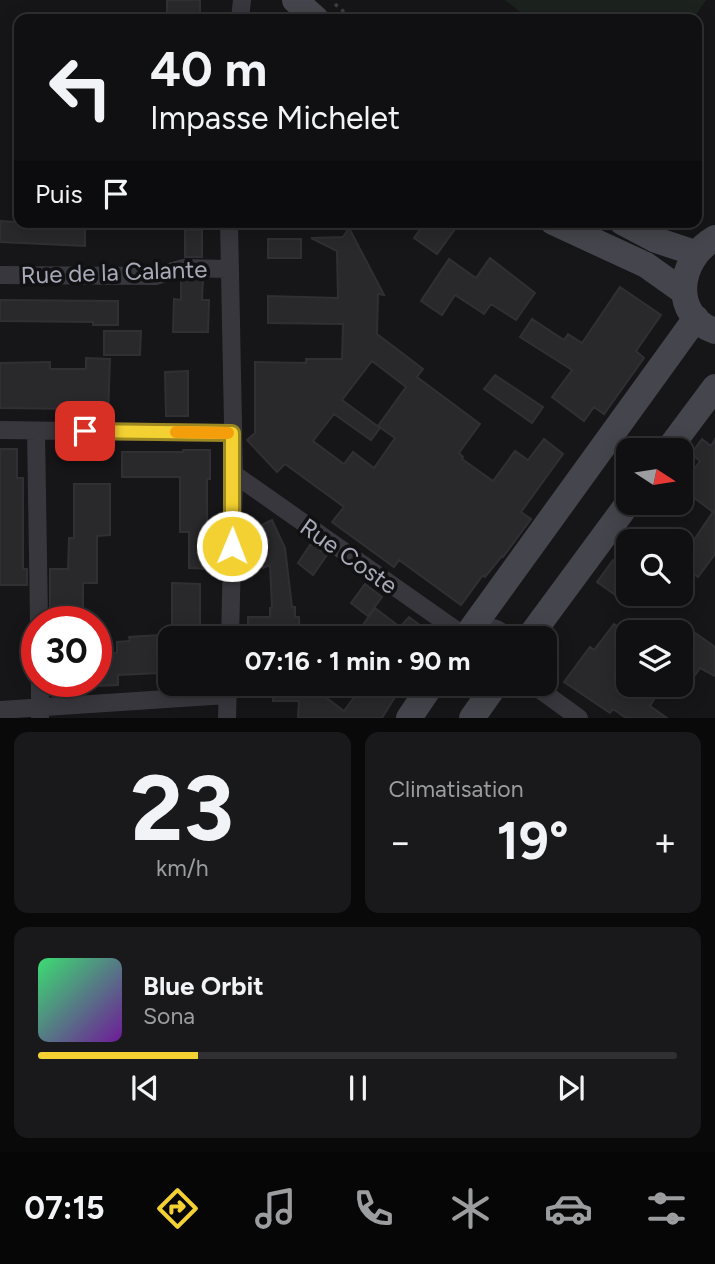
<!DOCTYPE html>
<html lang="fr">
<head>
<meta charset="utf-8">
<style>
  body { margin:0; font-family:Figtree,sans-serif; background:#19191b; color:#f1f3f6; height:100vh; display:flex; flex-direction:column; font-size:26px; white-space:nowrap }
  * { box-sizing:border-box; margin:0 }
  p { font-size:23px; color:#9c9d9f }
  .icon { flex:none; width:38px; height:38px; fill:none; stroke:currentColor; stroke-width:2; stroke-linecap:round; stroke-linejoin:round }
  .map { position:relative; height:718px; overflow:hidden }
  .details { display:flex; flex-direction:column; gap:14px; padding:14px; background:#09090a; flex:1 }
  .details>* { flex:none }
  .top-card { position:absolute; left:14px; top:14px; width:688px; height:214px; border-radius:14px; box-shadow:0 4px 18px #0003,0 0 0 2px #303032; background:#101012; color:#f1f3f6; overflow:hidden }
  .needle { width:46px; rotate:102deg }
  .fabs { position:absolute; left:616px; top:438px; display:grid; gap:14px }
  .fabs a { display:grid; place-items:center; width:77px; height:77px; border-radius:14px; background:#101012; box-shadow:0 4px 18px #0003,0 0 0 2px #303032; font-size:35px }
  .speed { position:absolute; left:21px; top:606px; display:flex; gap:14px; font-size:35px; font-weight:700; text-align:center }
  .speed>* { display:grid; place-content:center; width:91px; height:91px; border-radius:50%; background:#101012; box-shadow:0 4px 18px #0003,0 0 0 2px #303032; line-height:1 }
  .speed .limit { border:10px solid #d22; background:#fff; color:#111 }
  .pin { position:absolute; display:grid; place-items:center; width:60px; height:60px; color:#fff; margin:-30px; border-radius:14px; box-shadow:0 4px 10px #0006 }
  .me { position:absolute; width:77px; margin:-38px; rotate:1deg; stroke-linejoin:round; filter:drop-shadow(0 0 5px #0008) }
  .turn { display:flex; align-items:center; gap:24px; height:147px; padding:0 21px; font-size:32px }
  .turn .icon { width:91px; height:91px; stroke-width:2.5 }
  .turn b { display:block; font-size:49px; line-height:60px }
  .then { display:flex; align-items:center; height:66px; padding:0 21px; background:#0003; gap:14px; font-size:26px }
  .big { font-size:52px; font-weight:700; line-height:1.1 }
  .details .tile { flex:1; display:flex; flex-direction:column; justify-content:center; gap:10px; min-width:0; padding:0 24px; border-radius:14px; background:#19191b }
  .details .dial { align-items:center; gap:0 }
  .dial b { font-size:91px; line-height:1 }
  .song { display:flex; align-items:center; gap:21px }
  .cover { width:84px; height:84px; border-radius:10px; background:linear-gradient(135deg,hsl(140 70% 55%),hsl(280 70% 35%)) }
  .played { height:7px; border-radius:4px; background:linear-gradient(90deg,#f3d132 25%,#303032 25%) }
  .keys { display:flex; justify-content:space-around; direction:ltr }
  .heat { display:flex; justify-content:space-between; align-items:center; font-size:38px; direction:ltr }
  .details .tiles { flex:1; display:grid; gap:14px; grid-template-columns:1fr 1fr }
  .tile:last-child { grid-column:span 2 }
  .trip { position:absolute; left:158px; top:626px; width:399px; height:70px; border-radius:14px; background:#101012; box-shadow:0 4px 18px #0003,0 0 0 2px #303032; font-weight:700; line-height:70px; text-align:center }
  .tabs { display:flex; height:112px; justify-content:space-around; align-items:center; background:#060607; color:#9c9d9f }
  .tabs .icon { width:49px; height:49px }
  .tabs .on { color:#f3d132 }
  .tabs b { font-size:32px; color:#f1f3f6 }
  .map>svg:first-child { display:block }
  .green { fill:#1c231e }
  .building { fill:#29292c; stroke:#303034; stroke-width:2; fill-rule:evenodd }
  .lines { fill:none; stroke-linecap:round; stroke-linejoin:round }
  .path { stroke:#3d3d44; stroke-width:3.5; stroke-dasharray:3.5 5; stroke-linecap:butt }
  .street { stroke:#37373d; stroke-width:18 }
  .secondary { stroke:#45454d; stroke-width:26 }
  .route-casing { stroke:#9e8820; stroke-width:18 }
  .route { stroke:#f3d132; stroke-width:12 }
  .slow { stroke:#f59e0b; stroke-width:12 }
  .labels { text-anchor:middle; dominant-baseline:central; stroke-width:7; stroke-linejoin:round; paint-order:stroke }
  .street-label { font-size:24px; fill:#a8aab8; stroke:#111113 }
</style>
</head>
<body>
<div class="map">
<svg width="715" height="718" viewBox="0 0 715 718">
  <rect width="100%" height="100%" fill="#161618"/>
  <!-- green -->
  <path class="green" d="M 505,0 L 706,0 L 693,19 L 529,19 Z"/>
  <!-- building -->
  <path class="building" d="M 167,0 L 200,0 L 200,19 L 167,19 Z
    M 0,221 L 85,226 L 85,246 L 0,242 Z
    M 434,222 L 460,222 L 437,254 L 414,238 L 421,228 L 432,225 Z
    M 349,228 L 384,295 L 378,294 L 377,334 L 423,369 L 417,377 L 480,424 L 459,453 L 463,457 L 462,459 L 493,481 L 515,451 L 528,460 L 544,439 L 563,454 L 521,512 L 531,519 L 503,557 L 502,556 L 485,577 L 483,575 L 461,605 L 399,560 L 394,567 L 332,522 L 344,507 L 285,464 L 277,472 L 247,440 L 255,433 L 255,362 L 306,363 L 306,359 L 342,359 L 343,324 L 268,323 L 268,296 L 338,298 L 337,251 L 311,238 L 343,237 ZM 372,361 L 406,387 L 378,426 L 395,438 L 374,468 L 353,452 L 344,464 L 313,441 L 334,414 L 371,440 L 380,428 L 342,400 Z
    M 185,230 L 202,230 L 202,257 L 185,257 Z
    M 268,239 L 301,239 L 301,258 L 268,258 Z
    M 490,258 L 535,293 L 516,320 L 491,304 L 484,314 L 455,295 L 442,315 L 421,301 L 449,259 L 476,278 Z
    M 185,279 L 203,280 L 202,300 L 209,300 L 208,332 L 173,332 L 174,299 L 181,300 L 181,281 Z
    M 620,287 L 661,315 L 636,351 L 644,358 L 604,414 L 594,407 L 584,421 L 552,397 L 572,370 L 520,337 L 532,319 L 564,340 L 568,334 L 582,343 Z
    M 0,300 L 118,301 L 118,325 L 93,325 L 93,322 L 0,321 Z
    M 104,331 L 141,331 L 140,355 L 104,355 Z
    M 86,358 L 110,359 L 108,416 L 80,416 L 81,409 L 0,408 L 0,363 L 50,362 L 50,369 L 86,369 Z
    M 188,371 L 188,416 L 166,416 L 165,372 Z
    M 495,375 L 543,407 L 532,423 L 484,389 Z
    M 702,439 L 711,446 L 715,439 L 715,554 L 698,577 L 681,564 L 681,559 L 713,512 L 681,488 L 700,461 L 691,454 Z
    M 0,449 L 17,449 L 17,478 L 23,478 L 23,569 L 27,569 L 27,585 L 0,585 Z
    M 183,450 L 210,450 L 210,479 L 207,479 L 207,547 L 211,547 L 211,569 L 189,568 L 189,532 L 180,532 L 180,477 L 122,477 L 122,452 L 183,452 Z
    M 74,484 L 110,484 L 110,535 L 97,536 L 97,583 L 83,583 L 83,621 L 50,621 L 50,569 L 68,569 L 69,538 L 74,538 Z
    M 272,520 L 285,548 L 292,607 L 295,607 L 295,617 L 299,617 L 300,639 L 276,639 L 276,635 L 248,637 L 248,617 L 270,617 L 270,608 L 272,608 L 270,565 L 263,568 L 247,532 Z
    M 310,545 L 314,545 L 327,555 L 313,575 L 298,563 Z
    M 613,560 L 628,570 L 628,604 L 597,582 Z
    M 172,583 L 200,584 L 200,639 L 172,639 Z
    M 365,584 L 382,597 L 368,616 L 351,603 Z
    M 375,608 L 400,627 L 409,617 L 439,639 L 353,639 Z
    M 614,624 L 628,633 L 628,684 L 633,684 L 654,699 L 650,706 L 667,718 L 626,718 L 613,709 L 610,713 L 564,682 L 590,647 L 594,650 Z
    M 691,630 L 715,647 L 715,676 L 700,668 L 693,678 L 681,669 L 681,644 Z
    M 159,635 L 159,673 L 118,675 L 118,685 L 96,686 L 96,654 L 117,653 L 117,642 L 130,641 L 129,637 Z
    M 273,684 L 308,684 L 344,711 L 364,684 L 403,684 L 382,718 L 298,718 L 299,701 L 273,701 Z"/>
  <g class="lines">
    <!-- path -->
    <path class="path" d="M 335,4 L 352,19"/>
    <!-- street -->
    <path class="street" d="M 240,19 L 242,0
      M 229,222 L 234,474 L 230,639
      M 0,275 L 155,276 L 184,268 L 229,269
      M 0,430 L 232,433
      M 36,431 L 39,621
      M 234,474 L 466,637
      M 469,634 C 483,624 498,625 508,639
      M 40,681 L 40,718
      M 532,684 L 579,718
      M 0,710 L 227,695
      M 227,718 L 228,684"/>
    <!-- secondary -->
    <path class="secondary" d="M 295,0 L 316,19
      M 553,222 L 646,265 L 684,292
      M 622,222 L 656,240 L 695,253
      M 715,238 C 678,259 670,315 715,331
      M 668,450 L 715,387
      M 464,639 L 696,318
      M 528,639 L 629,502
      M 409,718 L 432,684
      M 472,718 L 496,684"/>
  </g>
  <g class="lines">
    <defs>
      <path id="route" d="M 85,431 L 232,433 L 232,546"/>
    </defs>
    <!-- route casing -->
    <use href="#route" class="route-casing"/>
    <!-- route -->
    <use href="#route" class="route"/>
    <!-- slow -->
    <path class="slow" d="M 176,432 L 228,433"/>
  </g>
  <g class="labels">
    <!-- street labels -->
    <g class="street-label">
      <text transform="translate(114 272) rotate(-2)">Rue de la Calante</text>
      <text transform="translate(349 556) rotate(35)">Rue Coste</text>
    </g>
  </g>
</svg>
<div class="fabs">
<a><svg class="needle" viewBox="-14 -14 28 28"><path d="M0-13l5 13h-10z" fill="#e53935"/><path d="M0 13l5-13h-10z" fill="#9c9d9f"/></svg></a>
<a><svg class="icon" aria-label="search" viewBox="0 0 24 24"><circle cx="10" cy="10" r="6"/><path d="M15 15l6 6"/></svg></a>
<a><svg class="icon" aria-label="layers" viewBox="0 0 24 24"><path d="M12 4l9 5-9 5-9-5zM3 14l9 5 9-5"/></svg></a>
</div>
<div class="speed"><div class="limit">30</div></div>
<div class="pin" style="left:85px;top:431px;background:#d93025"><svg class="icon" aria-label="arrive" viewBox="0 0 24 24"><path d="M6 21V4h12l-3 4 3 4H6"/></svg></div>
<svg class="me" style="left:232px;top:546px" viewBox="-20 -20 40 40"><circle r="17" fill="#f3d132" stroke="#fff" stroke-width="3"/><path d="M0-11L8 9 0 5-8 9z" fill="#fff"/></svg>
<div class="trip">07:16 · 1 min · 90 m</div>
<div class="top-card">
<div class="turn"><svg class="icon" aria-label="left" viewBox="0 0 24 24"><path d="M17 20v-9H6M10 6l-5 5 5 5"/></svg><div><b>40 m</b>Impasse Michelet</div></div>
<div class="then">Puis<svg class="icon" aria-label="arrive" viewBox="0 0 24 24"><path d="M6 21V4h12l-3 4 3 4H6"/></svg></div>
</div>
</div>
<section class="details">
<div class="tiles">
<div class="tile dial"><b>23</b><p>km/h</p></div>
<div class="tile"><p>Climatisation</p>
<div class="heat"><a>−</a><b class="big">19°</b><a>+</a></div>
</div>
<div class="tile">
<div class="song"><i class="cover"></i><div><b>Blue Orbit</b><p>Sona</p></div></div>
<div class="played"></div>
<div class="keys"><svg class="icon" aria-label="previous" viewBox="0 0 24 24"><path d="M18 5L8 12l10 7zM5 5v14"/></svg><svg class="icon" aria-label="pause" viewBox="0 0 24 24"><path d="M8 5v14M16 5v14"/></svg><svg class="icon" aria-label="next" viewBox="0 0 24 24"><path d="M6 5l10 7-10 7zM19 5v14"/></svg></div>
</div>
</div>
</section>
<nav class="tabs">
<b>07:15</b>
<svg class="icon on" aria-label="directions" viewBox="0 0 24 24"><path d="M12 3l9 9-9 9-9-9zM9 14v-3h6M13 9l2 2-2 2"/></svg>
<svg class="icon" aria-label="music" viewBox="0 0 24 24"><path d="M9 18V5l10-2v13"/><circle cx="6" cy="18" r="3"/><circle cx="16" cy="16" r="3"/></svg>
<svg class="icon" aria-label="phone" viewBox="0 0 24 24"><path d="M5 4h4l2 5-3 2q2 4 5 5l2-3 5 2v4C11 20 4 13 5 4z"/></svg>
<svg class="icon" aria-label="climate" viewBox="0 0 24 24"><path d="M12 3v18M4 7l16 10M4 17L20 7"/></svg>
<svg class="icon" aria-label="car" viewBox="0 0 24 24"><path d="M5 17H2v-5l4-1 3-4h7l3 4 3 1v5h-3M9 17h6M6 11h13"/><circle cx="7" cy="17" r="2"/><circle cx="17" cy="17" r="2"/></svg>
<svg class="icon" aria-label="filters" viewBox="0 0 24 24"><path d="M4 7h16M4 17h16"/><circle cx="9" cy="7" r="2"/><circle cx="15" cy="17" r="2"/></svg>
</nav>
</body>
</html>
